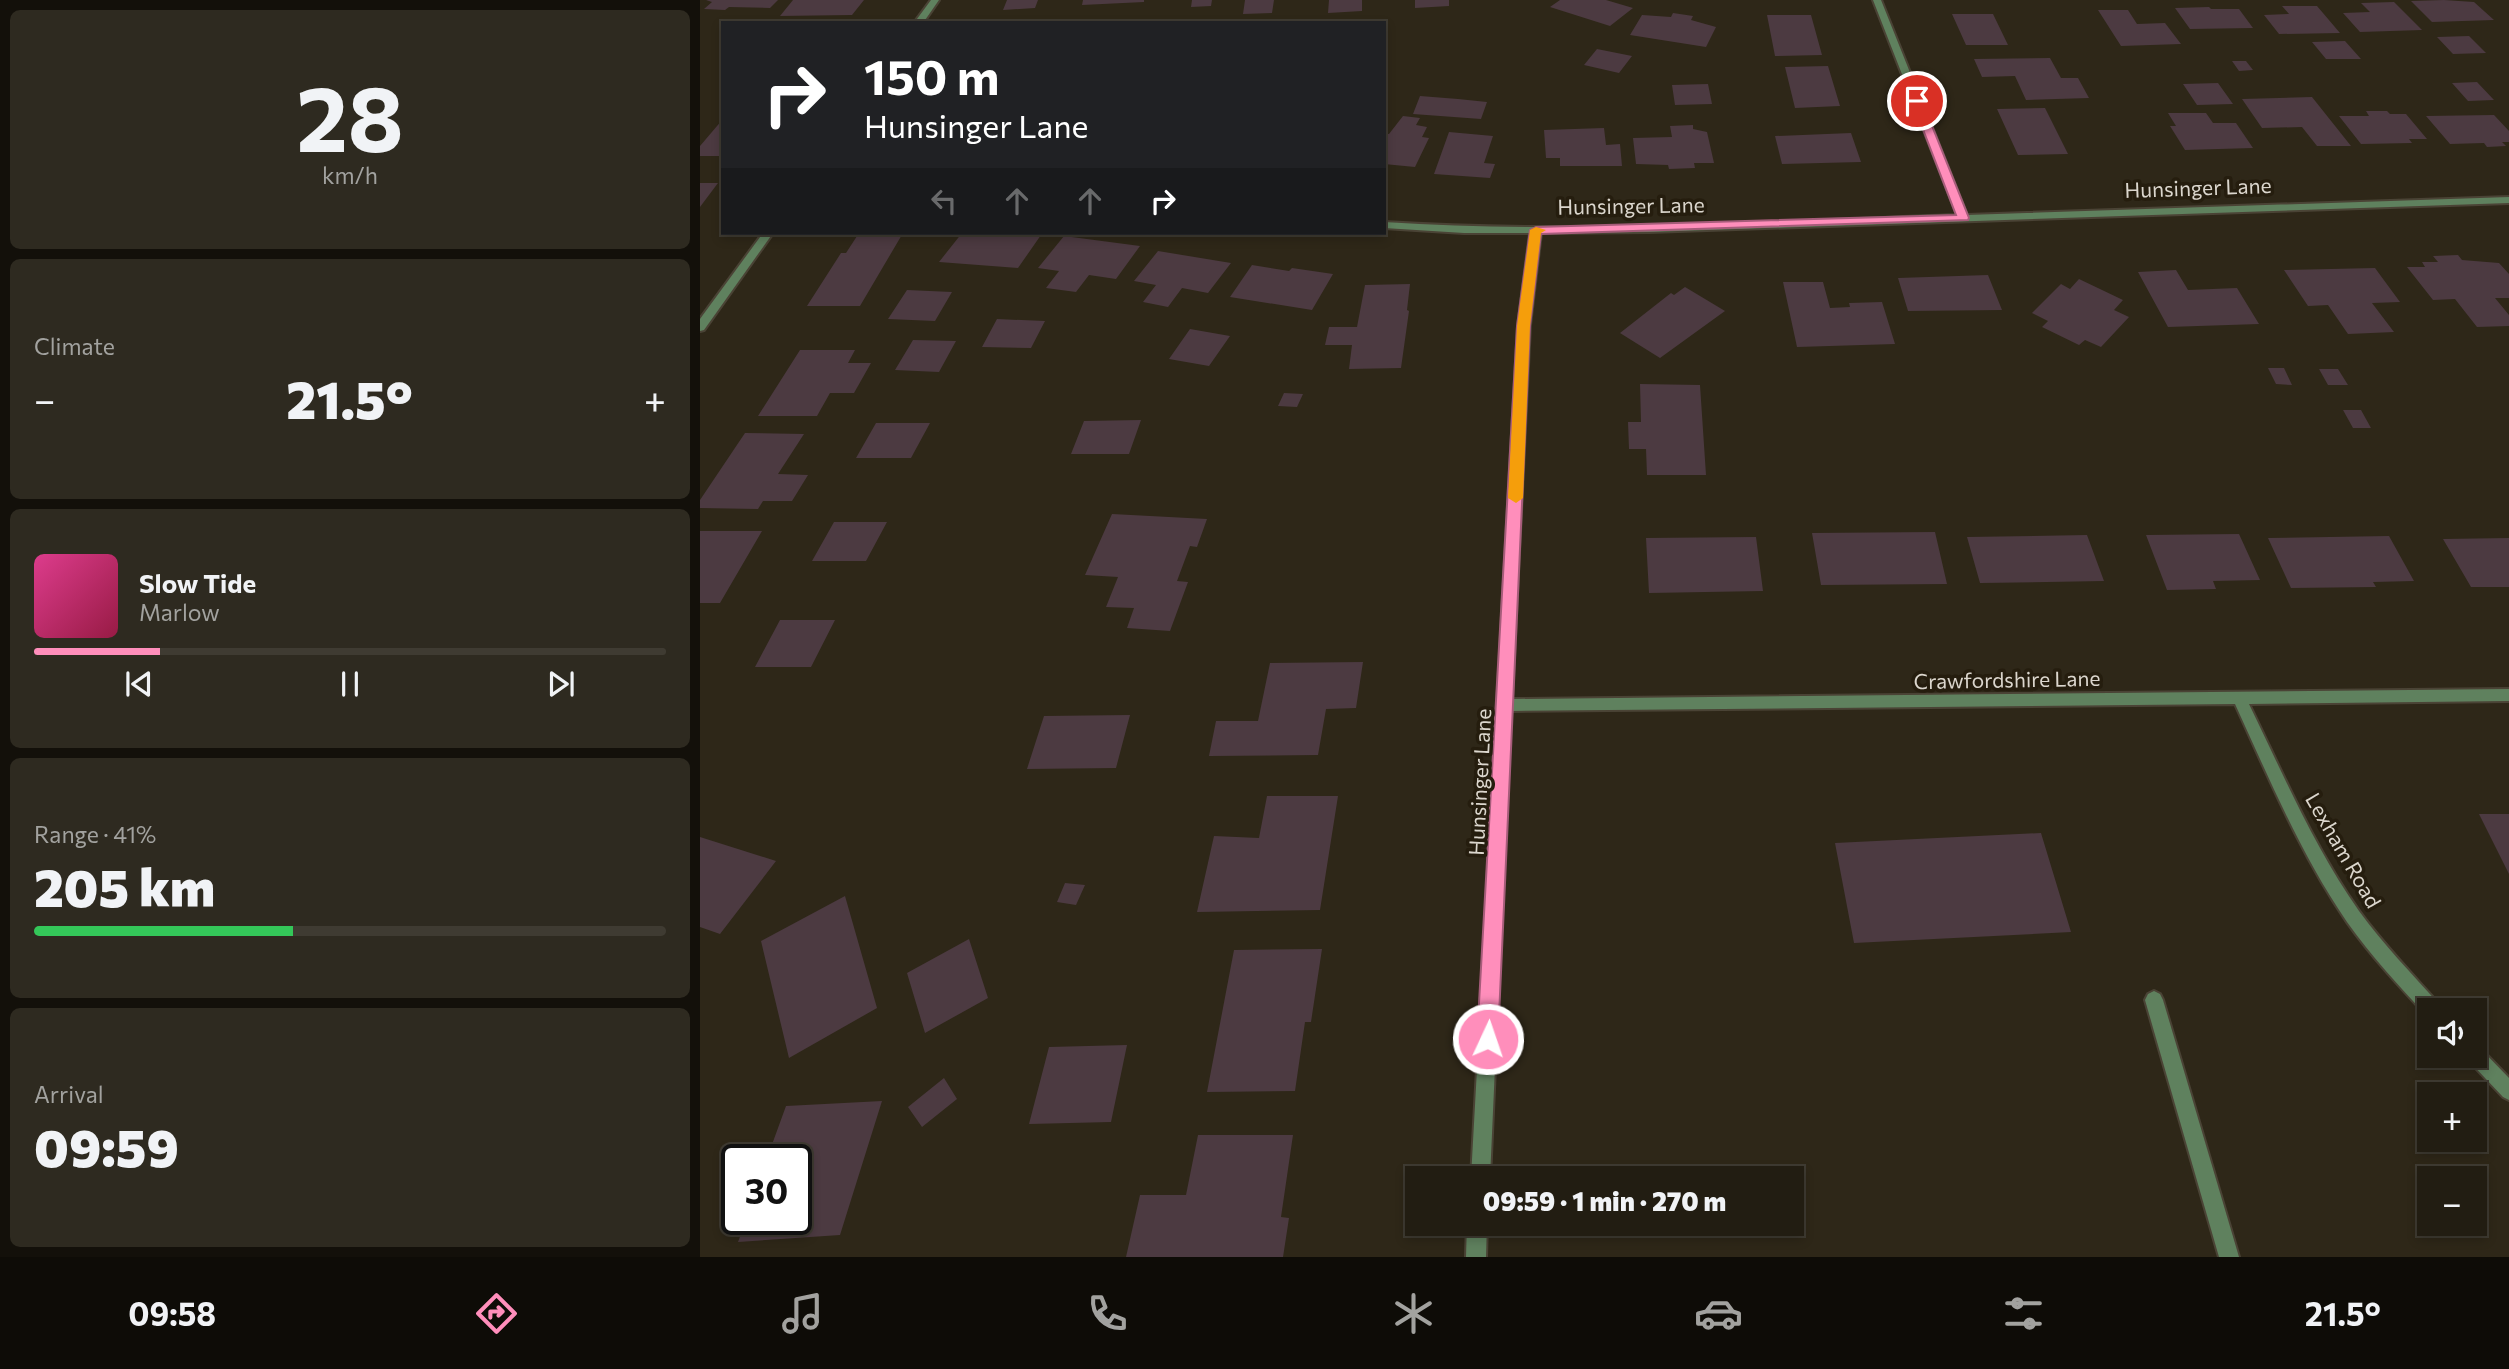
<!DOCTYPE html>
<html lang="en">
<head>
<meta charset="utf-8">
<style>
  body { margin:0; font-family:Commissioner,sans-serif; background:#2e2a20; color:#f1f3f6; height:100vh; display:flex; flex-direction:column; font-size:26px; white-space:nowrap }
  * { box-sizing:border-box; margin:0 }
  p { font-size:23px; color:#a2a29f }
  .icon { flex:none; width:38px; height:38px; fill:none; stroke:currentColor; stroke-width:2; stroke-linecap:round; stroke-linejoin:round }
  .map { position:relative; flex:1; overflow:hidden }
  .panel { display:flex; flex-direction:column; gap:10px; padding:10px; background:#13100a; width:700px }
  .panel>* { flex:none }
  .hud { position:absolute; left:21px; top:21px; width:665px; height:214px; border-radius:0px; box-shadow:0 4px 10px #0003,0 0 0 2px #3f3b32; background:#202124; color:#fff; overflow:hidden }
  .controls { position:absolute; left:1717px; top:998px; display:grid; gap:14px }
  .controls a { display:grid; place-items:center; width:70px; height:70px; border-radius:0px; background:#221d12; box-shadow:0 4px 10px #0003,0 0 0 2px #3f3b32; font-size:35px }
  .speed { position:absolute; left:21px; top:1144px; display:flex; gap:14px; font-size:35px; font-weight:700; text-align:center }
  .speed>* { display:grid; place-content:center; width:91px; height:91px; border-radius:50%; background:#221d12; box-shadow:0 4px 10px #0003,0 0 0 2px #3f3b32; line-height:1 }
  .speed .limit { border:4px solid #111; border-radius:10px; background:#fff; color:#111 }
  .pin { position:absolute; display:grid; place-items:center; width:60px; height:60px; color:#fff; margin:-30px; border:4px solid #fff; border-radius:50%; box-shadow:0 2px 7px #0007 }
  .me { position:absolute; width:77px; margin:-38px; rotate:3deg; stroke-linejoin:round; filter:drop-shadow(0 0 5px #0008) }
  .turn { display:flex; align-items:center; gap:24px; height:147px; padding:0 28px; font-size:32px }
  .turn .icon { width:91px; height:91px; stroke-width:2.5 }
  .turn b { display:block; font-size:49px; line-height:60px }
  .lanes { display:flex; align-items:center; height:66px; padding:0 28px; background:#0003; justify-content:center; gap:35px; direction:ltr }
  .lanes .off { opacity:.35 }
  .big { font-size:52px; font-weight:800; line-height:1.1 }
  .panel .widget { flex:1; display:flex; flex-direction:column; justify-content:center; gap:10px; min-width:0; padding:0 24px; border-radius:10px; background:#2e2a20 }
  .panel .dial { align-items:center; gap:0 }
  .dial b { font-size:91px; line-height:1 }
  .song { display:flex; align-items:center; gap:21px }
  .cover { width:84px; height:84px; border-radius:10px; background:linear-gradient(135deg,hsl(330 70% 55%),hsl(340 70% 35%)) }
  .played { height:7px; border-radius:4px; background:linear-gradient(90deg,#ff8ebb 20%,#3f3b32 20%) }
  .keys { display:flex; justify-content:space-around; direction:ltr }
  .heat { display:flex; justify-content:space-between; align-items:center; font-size:38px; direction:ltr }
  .charge { height:10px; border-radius:5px; background:linear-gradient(90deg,#34c759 41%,#3f3b32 0) }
  .trip { position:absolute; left:705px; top:1166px; width:399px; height:70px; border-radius:0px; background:#221d12; box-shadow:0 4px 10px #0003,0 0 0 2px #3f3b32; font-weight:800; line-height:70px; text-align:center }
  .dock { display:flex; height:112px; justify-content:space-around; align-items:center; background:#0e0c07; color:#a2a29f }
  .dock .icon { width:49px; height:49px }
  .dock .on { color:#ff8ebb }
  .dock b { font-size:32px; color:#f1f3f6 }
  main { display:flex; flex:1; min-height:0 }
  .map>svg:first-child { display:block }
  .building { fill:#4c3a41 }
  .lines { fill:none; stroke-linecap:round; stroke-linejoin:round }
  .lane-casing { stroke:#4a4335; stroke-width:4 }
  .street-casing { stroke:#4a4335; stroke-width:4 }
  .lane { fill:#5f815e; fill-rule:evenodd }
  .street { fill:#5f815e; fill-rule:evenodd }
  .route { fill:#ff8ebb; stroke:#a65c7a; stroke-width:2 }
  .slow { fill:#f59e0b }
  .labels { text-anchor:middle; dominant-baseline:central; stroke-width:7; stroke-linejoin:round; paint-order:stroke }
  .street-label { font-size:21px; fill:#dbd6cd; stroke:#251d0e }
</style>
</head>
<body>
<main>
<section class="panel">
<div class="widget dial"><b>28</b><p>km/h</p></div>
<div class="widget"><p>Climate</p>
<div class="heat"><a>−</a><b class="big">21.5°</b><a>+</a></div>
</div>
<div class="widget">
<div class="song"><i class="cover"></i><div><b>Slow Tide</b><p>Marlow</p></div></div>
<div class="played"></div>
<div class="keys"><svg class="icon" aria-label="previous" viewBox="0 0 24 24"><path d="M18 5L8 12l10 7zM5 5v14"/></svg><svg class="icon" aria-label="pause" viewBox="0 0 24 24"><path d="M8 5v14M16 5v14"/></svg><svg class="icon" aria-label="next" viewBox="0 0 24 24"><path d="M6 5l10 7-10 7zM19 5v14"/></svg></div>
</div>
<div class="widget"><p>Range · 41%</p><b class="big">205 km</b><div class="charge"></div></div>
<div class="widget"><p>Arrival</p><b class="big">09:59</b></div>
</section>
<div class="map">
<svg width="1809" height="1257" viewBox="0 0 1809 1257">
  <rect width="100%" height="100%" fill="#2e2718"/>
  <!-- building -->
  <path class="building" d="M 6,0 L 78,0 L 70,8 L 29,7 L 25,10 L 4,9 L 12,2 Z
    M 93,0 L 164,0 L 152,15 L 80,16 Z
    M 307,0 L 338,0 L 335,8 L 303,10 Z
    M 383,0 L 444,0 L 444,2 L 382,5 Z
    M 492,0 L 512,0 L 511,6 L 491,7 Z
    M 545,0 L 574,0 L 572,13 L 543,14 Z
    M 629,0 L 662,0 L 662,11 L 628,13 Z
    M 715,0 L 749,0 L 749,6 L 715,8 Z
    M 860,0 L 906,0 L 933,8 L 910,26 L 850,7 Z
    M 1744,0 L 1774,2 L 1794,20 L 1732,22 L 1711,1 Z
    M 1694,2 L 1722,30 L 1660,32 L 1643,13 L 1670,12 L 1661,3 Z
    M 1582,6 L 1617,6 L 1640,33 L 1579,34 L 1564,15 L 1589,14 Z
    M 1509,7 L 1511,9 L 1539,9 L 1553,28 L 1490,29 L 1475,8 Z
    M 1398,10 L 1428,10 L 1437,24 L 1465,23 L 1481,44 L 1421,46 Z
    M 973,13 L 993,16 L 991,20 L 1016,27 L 1006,47 L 930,35 L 942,15 L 971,17 Z
    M 1252,14 L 1293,14 L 1308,45 L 1266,45 Z
    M 1067,15 L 1111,15 L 1122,55 L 1075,56 Z
    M 1769,36 L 1786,53 L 1753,54 L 1737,37 Z
    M 1645,41 L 1661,59 L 1626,59 L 1612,42 Z
    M 897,49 L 932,56 L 919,73 L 884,65 Z
    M 1350,58 L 1361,78 L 1378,78 L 1389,98 L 1326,100 L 1315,76 L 1282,77 L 1274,59 Z
    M 1532,61 L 1546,61 L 1553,70 L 1539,71 Z
    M 1128,66 L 1140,106 L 1095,108 L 1085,67 Z
    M 1777,82 L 1794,100 L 1768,101 L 1752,83 Z
    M 1518,83 L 1533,104 L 1497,105 L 1483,84 Z
    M 1008,84 L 1012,104 L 975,105 L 972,85 Z
    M 720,96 L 758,99 L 787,102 L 781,119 L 713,114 Z
    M 1612,97 L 1651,146 L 1617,146 L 1602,127 L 1562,128 L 1542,99 Z
    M 1345,108 L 1368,154 L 1318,155 L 1297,109 Z
    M 1666,111 L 1687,111 L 1690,114 L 1706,114 L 1727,139 L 1709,139 L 1712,143 L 1661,144 L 1639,116 L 1669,116 Z
    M 1468,113 L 1506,113 L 1513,123 L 1536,123 L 1553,148 L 1485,150 L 1470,126 L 1476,126 Z
    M 1794,115 L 1809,131 L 1809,142 L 1802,142 L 1806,146 L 1787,147 L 1784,143 L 1750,144 L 1726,116 Z
    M 703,116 L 720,118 L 716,125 L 727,127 L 722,137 L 729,138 L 715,167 L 684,164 L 684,134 L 689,134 Z
    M 23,119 L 23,156 L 0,156 L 0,146 Z
    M 993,125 L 993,129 L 1007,132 L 1014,163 L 994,163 L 995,168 L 969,169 L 968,165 L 936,164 L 933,138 L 972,137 L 970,126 Z
    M 904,128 L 906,145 L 920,144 L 922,166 L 860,166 L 860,158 L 846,158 L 844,130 Z
    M 749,132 L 793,136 L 784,163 L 795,164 L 790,178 L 734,174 Z
    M 1151,133 L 1161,162 L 1082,164 L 1075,136 Z
    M 0,183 L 18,183 L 0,207 Z
    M 159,233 L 203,233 L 160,306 L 107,306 L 141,253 L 146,253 Z
    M 262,233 L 295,235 L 297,233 L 341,235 L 318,268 L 239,262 Z
    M 364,236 L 440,246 L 416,279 L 389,275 L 376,292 L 346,288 L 359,271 L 338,268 Z
    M 458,251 L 531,263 L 508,293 L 482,288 L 468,307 L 443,302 L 456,285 L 434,281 Z
    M 1758,255 L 1762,260 L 1799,263 L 1809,274 L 1809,298 L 1795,298 L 1809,315 L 1809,326 L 1777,327 L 1755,299 L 1733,300 L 1707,267 L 1725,267 L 1722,262 L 1738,262 L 1733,256 Z
    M 552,265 L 589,271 L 592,268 L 633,274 L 612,310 L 530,297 Z
    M 1675,268 L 1700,302 L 1672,303 L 1694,332 L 1648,334 L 1628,305 L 1608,306 L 1584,270 Z
    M 1476,270 L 1488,290 L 1537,288 L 1559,324 L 1468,327 L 1438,272 Z
    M 1288,275 L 1302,310 L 1208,311 L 1198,278 Z
    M 1379,279 L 1423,300 L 1414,310 L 1429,317 L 1401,347 L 1385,340 L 1379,345 L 1342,327 L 1348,321 L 1332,313 L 1361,284 L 1370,289 Z
    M 1083,282 L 1123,282 L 1130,308 L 1150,307 L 1149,303 L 1182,302 L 1195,344 L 1097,347 Z
    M 710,284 L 707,310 L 709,311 L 701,368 L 649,369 L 652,345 L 625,345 L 629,327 L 657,327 L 665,285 Z
    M 985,287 L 1025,311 L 960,358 L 920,333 L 971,293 L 974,295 Z
    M 207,290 L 252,292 L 235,321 L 188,319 Z
    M 297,319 L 345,321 L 331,348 L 282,347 Z
    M 490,329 L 530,336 L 509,366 L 469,359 Z
    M 213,340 L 256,341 L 239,372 L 195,370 Z
    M 100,350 L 155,350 L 148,363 L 171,363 L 154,393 L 130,393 L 117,416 L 58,416 Z
    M 1568,368 L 1584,368 L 1592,385 L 1576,384 Z
    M 1619,369 L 1638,369 L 1648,385 L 1628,385 Z
    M 940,384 L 1000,385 L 1006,475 L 947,475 L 946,449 L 929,449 L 928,422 L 941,422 Z
    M 584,393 L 603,394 L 597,407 L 578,406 Z
    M 1643,410 L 1661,410 L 1671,428 L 1653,428 Z
    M 441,420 L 429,454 L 371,454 L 384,421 Z
    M 176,423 L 230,423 L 211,458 L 156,458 Z
    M 45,433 L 104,434 L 78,474 L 108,475 L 92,501 L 63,501 L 58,509 L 0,508 L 0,500 Z
    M 412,514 L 507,519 L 497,547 L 490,546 L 477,581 L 488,582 L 470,631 L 427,628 L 434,608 L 406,607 L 418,577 L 385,575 Z
    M 134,522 L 187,522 L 166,561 L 112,561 Z
    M 0,531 L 62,531 L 20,603 L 0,603 Z
    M 1235,532 L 1247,584 L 1121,585 L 1112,533 Z
    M 1539,534 L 1560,580 L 1513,581 L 1516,589 L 1467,590 L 1446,535 Z
    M 1387,535 L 1404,581 L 1280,583 L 1267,537 Z
    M 1689,536 L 1714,581 L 1673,582 L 1676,587 L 1591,588 L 1568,538 Z
    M 1056,537 L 1063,591 L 949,593 L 946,538 Z
    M 1809,538 L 1809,587 L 1771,587 L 1743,539 Z
    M 80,620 L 135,620 L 111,667 L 55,667 Z
    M 663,662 L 656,708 L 626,709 L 618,755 L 509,756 L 516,721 L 558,721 L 570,663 Z
    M 430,715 L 416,768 L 327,769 L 344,716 Z
    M 567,796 L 638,796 L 620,910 L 497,912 L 514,836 L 559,838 Z
    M 1779,814 L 1809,814 L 1809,874 Z
    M 1341,833 L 1371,932 L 1154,943 L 1135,843 Z
    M 0,837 L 76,861 L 20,934 L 0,927 Z
    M 365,883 L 385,885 L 376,905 L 357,902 Z
    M 145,896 L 177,1008 L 89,1058 L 61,941 Z
    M 269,939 L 288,998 L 225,1033 L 207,973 Z
    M 622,949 L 611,1022 L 605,1022 L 595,1091 L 507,1092 L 534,950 Z
    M 427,1045 L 411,1122 L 329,1124 L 349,1047 Z
    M 244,1078 L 257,1099 L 222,1127 L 208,1107 Z
    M 182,1101 L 140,1235 L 38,1242 L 46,1220 L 96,1220 L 96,1160 L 51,1160 L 54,1151 L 70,1150 L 86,1106 Z
    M 498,1135 L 593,1135 L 581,1217 L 589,1218 L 583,1257 L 426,1257 L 440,1195 L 486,1195 Z"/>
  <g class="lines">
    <defs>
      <path id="lane" d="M 1454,991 L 1460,994 L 1463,1000 L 1539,1257 L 1519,1257 L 1445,1000 L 1448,994 Z"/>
      <path id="street" d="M 231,0 L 239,0 L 223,23 L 214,23 Z
        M 1173,0 L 1181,0 L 1267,215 L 1809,197 L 1809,203 L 949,232 L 841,233 L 830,325 L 812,699 L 1809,689 L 1809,701 L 1549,704 C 1583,774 1614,847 1659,911 C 1683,944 1712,974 1739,1004 L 1742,1010 L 1729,1010 L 1729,1017 L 1727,1016 C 1699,986 1671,956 1647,922 C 1601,855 1569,778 1535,704 L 811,711 L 790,1178 L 771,1178 L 818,325 L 830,233 L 764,233 L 684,228 L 684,222 C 875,234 1066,222 1257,215 Z
        M 63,233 L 73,233 L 4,330 L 0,331 L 0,319 Z
        M 1774,1045 L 1780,1048 L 1809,1078 L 1809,1100 L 1803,1097 L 1768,1060 L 1766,1055 L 1774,1055 Z
        M 767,1223 L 787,1223 L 786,1257 L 766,1257 Z"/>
    </defs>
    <!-- lane casing -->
    <use href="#lane" class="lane-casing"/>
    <!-- street casing -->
    <use href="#street" class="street-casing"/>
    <!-- lane -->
    <use href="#lane" class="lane"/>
    <!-- street -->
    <use href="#street" class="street"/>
  </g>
  <!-- route -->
  <path class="route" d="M 1217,98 L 1222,101 L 1269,218 L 1268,220 L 841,234 L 830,326 L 798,1039 L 795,1046 L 788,1049 L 780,1046 L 777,1039 L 817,326 L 830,230 L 836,227 L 1256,215 L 1212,101 Z"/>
  <!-- slow -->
  <path class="slow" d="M 836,227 L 846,230 L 841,233 L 830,326 L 823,498 L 816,503 L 808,498 L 817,326 L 830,230 Z"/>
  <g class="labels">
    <!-- street labels -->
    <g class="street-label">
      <text transform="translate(1498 187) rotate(-2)">Hunsinger Lane</text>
      <text transform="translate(931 205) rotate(-1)">Hunsinger Lane</text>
      <text transform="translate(1307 679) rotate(-1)">Crawfordshire Lane</text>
      <text transform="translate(779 782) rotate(-87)">Hunsinger Lane</text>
      <text transform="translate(1644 850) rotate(60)">Lexham Road</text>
    </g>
  </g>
</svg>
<div class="controls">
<a><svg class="icon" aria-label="sound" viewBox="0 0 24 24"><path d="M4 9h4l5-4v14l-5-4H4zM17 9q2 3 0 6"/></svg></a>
<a>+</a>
<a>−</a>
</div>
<div class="speed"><div class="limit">30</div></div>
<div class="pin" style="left:1217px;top:101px;background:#d93025"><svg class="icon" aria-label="arrive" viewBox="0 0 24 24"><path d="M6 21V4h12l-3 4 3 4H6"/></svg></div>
<svg class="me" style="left:788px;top:1039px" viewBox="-20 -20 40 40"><circle r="17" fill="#ff8ebb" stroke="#fff" stroke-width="3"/><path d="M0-11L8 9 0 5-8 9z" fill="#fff"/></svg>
<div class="trip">09:59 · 1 min · 270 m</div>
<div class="hud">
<div class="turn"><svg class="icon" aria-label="right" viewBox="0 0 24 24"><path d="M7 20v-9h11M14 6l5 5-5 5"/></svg><div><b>150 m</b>Hunsinger Lane</div></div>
<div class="lanes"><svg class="icon off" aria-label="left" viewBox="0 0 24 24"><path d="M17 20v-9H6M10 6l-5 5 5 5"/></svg><svg class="icon off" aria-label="ahead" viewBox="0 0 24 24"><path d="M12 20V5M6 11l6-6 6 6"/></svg><svg class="icon off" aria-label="ahead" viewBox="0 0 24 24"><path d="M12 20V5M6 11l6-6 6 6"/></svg><svg class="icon" aria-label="right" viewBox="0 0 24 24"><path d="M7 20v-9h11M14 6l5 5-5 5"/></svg></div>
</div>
</div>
</main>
<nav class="dock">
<b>09:58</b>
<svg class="icon on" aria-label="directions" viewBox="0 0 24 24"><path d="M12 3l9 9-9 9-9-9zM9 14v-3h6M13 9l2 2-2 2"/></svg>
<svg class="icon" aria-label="music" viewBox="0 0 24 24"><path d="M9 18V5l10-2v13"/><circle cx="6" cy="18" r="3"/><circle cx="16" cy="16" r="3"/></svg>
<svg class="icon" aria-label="phone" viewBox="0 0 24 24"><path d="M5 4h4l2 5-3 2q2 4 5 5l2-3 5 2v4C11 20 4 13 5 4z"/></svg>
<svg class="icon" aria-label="climate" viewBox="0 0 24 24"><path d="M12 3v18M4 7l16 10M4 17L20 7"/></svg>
<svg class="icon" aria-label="car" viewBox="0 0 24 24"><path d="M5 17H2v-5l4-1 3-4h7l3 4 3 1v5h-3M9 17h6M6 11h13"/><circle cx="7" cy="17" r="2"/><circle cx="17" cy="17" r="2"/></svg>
<svg class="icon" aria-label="filters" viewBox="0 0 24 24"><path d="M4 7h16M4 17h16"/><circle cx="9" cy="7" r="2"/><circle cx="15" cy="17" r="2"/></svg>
<b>21.5°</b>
</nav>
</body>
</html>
